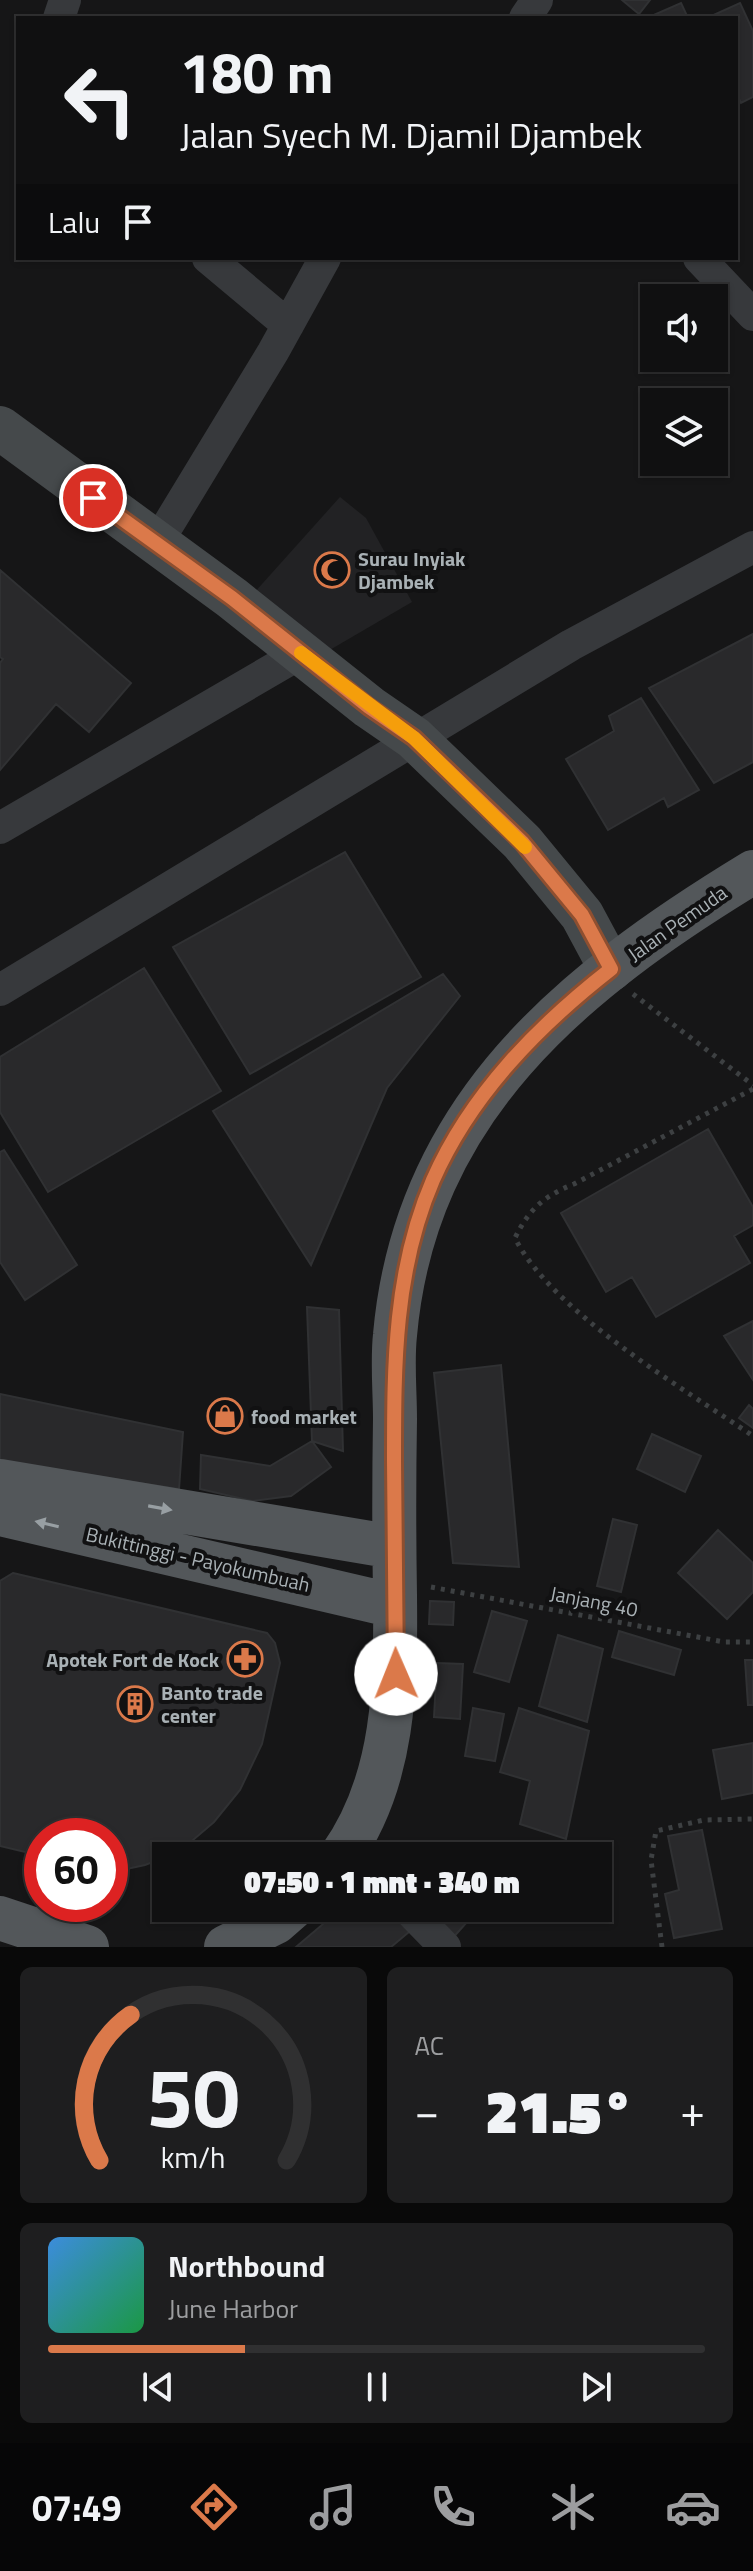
<!DOCTYPE html>
<html lang="id">
<head>
<meta charset="utf-8">
<style>
  body { margin:0; font-family:"Titillium Web",sans-serif; background:#1e1e1f; color:#f1f3f6; height:100vh; display:flex; flex-direction:column; font-size:30px; white-space:nowrap }
  * { box-sizing:border-box; margin:0 }
  p { font-size:26px; color:#9c9d9f }
  .icon { flex:none; width:44px; height:44px; fill:none; stroke:currentColor; stroke-width:2; stroke-linecap:round; stroke-linejoin:round }
  .map { position:relative; height:1947px; overflow:hidden }
  .drawer { display:flex; flex-direction:column; gap:20px; padding:20px; background:#090909; flex:1 }
  .drawer>* { flex:none }
  .guide { position:absolute; left:16px; top:16px; width:722px; height:244px; border-radius:0px; box-shadow:0 2px 6px #0004,0 0 0 2px #303031; background:#101011; color:#f1f3f6; overflow:hidden }
  .controls { position:absolute; left:640px; top:284px; display:grid; gap:16px }
  .controls a { display:grid; place-items:center; width:88px; height:88px; border-radius:0px; background:#101011; box-shadow:0 2px 6px #0004,0 0 0 2px #303031; font-size:40px }
  .speed { position:absolute; left:24px; top:1818px; display:flex; gap:16px; font-size:40px; font-weight:700; text-align:center }
  .speed>* { display:grid; place-content:center; width:104px; height:104px; border-radius:50%; background:#101011; box-shadow:0 2px 6px #0004,0 0 0 2px #303031; line-height:1 }
  .speed .limit { border:12px solid #d22; background:#fff; color:#111 }
  .pin { position:absolute; display:grid; place-items:center; width:68px; height:68px; color:#fff; margin:-34px; border:4px solid #fff; border-radius:50%; box-shadow:0 2px 8px #0007 }
  .me { position:absolute; width:88px; margin:-44px; rotate:359deg; stroke-linejoin:round; filter:drop-shadow(0 0 6px #0008) }
  .turn { display:flex; align-items:center; gap:28px; height:168px; padding:0 32px; font-size:36px }
  .turn .icon { width:104px; height:104px; stroke-width:2.5 }
  .turn b { display:block; font-size:56px; line-height:68px }
  .then { display:flex; align-items:center; height:76px; padding:0 32px; background:#0003; gap:16px; font-size:30px }
  .big { font-size:60px; font-weight:800; line-height:1.1 }
  .drawer .tile { flex:1; display:flex; flex-direction:column; justify-content:center; gap:12px; min-width:0; padding:0 28px; border-radius:12px; background:#1e1e1f }
  .drawer .dial { align-items:center; gap:0 }
  .dial svg { height:208px; overflow:visible; fill:none; stroke:#303031; stroke-width:7; stroke-linecap:round; text-anchor:middle }
  .dial text { fill:#f1f3f6; stroke:none }
  .song { display:flex; align-items:center; gap:24px }
  .cover { width:96px; height:96px; border-radius:12px; background:linear-gradient(135deg,hsl(210 70% 55%),hsl(140 70% 35%)) }
  .played { height:8px; border-radius:4px; background:linear-gradient(90deg,#db794a 30%,#303031 30%) }
  .keys { display:flex; justify-content:space-around; direction:ltr }
  .heat { display:flex; justify-content:space-between; align-items:center; font-size:44px; direction:ltr }
  .drawer .tiles { flex:1; display:grid; gap:20px; grid-template-columns:1fr 1fr }
  .tile:last-child { grid-column:span 2 }
  .trip { position:absolute; left:152px; top:1842px; width:460px; height:80px; border-radius:0px; background:#101011; box-shadow:0 2px 6px #0004,0 0 0 2px #303031; font-weight:800; line-height:80px; text-align:center }
  .menu { display:flex; height:128px; justify-content:space-around; align-items:center; background:#060607; color:#9c9d9f }
  .menu .icon { width:56px; height:56px }
  .menu .selected { color:#db794a }
  .menu b { font-size:36px; color:#f1f3f6 }
  .map>svg:first-child { display:block }
  .built { fill:#222224 }
  .building { fill:#29292b; stroke:#303133; stroke-width:2 }
  .lines { fill:none; stroke-linecap:round; stroke-linejoin:round }
  .path { stroke:#3d4042; stroke-width:5; stroke-dasharray:4 6; stroke-linecap:butt }
  .street { stroke:#37393c; stroke-width:32 }
  .secondary { stroke:#45494b; stroke-width:44 }
  .primary { stroke:#53575a; stroke-width:44 }
  .oneway { fill:#989fa3 }
  .route-casing { stroke:#8e4f30; stroke-width:20 }
  .route { stroke:#db794a; stroke-width:14 }
  .slow { stroke:#f59e0b; stroke-width:14 }
  .labels { text-anchor:middle; dominant-baseline:central; stroke-width:8; stroke-linejoin:round; paint-order:stroke }
  .poi-label { font-size:20px; font-weight:bold; fill:#a9b1b5; stroke:#111112; text-anchor:start }
  .street-label { font-size:20px; fill:#a9b1b5; stroke:#111112 }
</style>
</head>
<body>
<div class="map">
<svg width="753" height="1947" viewBox="0 0 753 1947">
  <rect width="100%" height="100%" fill="#161617"/>
  <!-- built -->
  <path class="built" d="M 340,497 L 366,518 L 412,602 L 328,651 L 254,593 Z"/>
  <!-- building -->
  <path class="building" d="M 622,0 L 650,0 L 639,14 Z
    M 681,3 L 688,18 L 647,18 Z
    M 740,3 L 753,31 L 753,97 L 741,103 L 736,92 L 736,18 L 707,18 Z
    M 0,570 L 131,683 L 89,732 L 56,704 L 0,770 L 0,663 L 3,659 L 0,657 Z
    M 753,634 L 753,762 L 714,783 L 649,688 Z
    M 641,698 L 699,790 L 668,807 L 664,798 L 608,830 L 566,759 L 614,731 L 609,716 Z
    M 345,852 L 421,977 L 250,1074 L 173,947 Z
    M 144,968 L 221,1091 L 48,1192 L 0,1112 L 0,1057 Z
    M 443,974 L 460,996 L 387,1088 L 311,1265 L 213,1111 Z
    M 708,1129 L 753,1207 L 753,1225 L 734,1236 L 750,1263 L 656,1317 L 632,1277 L 606,1292 L 561,1213 Z
    M 4,1150 L 77,1265 L 25,1300 L 0,1262 L 0,1152 Z
    M 307,1307 L 339,1310 L 343,1451 L 312,1441 Z
    M 753,1321 L 753,1380 L 724,1336 Z
    M 501,1365 L 519,1567 L 453,1563 L 434,1373 Z
    M 0,1394 L 183,1432 L 179,1489 L 0,1462 Z
    M 749,1405 L 753,1409 L 753,1428 L 739,1418 Z
    M 652,1434 L 701,1456 L 685,1492 L 637,1469 Z
    M 312,1441 L 331,1467 L 291,1496 L 252,1501 L 200,1489 L 201,1455 L 270,1466 Z
    M 613,1519 L 637,1525 L 621,1592 L 597,1586 Z
    M 718,1530 L 753,1563 L 753,1592 L 727,1619 L 678,1573 Z
    M 13,1573 L 267,1633 L 275,1643 L 280,1663 L 262,1744 L 240,1790 L 214,1822 L 179,1852 L 145,1865 L 113,1872 L 110,1871 L 110,1836 L 42,1836 L 42,1856 L 0,1846 L 0,1581 Z
    M 430,1601 L 454,1602 L 453,1625 L 429,1624 Z
    M 492,1611 L 527,1621 L 509,1682 L 474,1672 Z
    M 619,1631 L 681,1650 L 674,1675 L 612,1657 Z
    M 558,1635 L 603,1649 L 587,1722 L 539,1706 Z
    M 745,1660 L 753,1660 L 753,1705 L 748,1705 Z
    M 437,1663 L 463,1664 L 460,1719 L 434,1717 Z
    M 473,1708 L 504,1714 L 495,1761 L 465,1756 Z
    M 519,1708 L 589,1731 L 566,1839 L 520,1824 L 530,1781 L 500,1772 Z
    M 753,1743 L 753,1793 L 722,1799 L 713,1750 Z
    M 702,1830 L 722,1929 L 674,1938 L 665,1894 L 679,1890 L 668,1836 Z
    M 342,1908 L 398,1908 L 415,1927 L 391,1947 L 296,1947 Z
    M 413,1908 L 472,1908 L 476,1912 L 450,1941 Z"/>
  <g class="lines">
    <!-- path -->
    <path class="path" d="M 633,994 L 753,1085
      M 753,1089 L 574,1184 C 544,1196 529,1209 515,1238 C 552,1312 683,1388 753,1436
      M 431,1587 L 724,1642 L 753,1642
      M 662,1947 L 651,1860 L 656,1831 L 704,1820 L 753,1819"/>
    <!-- street -->
    <path class="street" d="M 59,18 L 65,0
      M 525,18 L 537,0
      M 208,258 L 288,325
      M 699,258 L 753,315
      M 157,543 L 273,352 L 325,258
      M 0,828 L 301,653
      M 0,990 L 571,645 L 753,547
      M 407,1908 L 445,1947"/>
    <!-- secondary -->
    <path class="secondary" d="M 0,428 L 232,598 L 369,707 L 414,738 L 522,842 L 582,915 L 611,969"/>
    <!-- primary -->
    <path class="primary" d="M 0,1481 L 394,1547
      M 0,1514 L 395,1606
      M 341,1856 C 395,1780 396,1684 395,1595 C 394,1536 394,1478 395,1419 C 395,1391 392,1362 395,1335 C 415,1109 572,982 753,872
      M 0,1918 L 87,1947
      M 226,1947 L 276,1922 L 292,1908"/>
  </g>
  <!-- one-way arrows -->
  <defs><path id="oneway-solid" d="M-6-.8H1V-3.2L6.5 0L1 3.2V.8H-6Z" transform="scale(2)"/></defs>
  <g class="oneway">
    <use href="#oneway-solid" transform="translate(160 1508) rotate(10)"/>
    <use href="#oneway-solid" transform="translate(47 1524) rotate(-167)"/>
  </g>
  <g class="lines">
    <defs>
      <path id="route" d="M 93,498 L 232,598 L 369,707 L 414,738 L 522,842 L 582,915 L 611,969 C 538,1026 471,1094 433,1180 C 394,1270 394,1365 394,1461 C 394,1532 395,1603 396,1674"/>
    </defs>
    <!-- route casing -->
    <use href="#route" class="route-casing"/>
    <!-- route -->
    <use href="#route" class="route"/>
    <!-- slow -->
    <path class="slow" d="M 301,653 L 414,738 L 525,847"/>
  </g>
  <!-- icons -->
  <defs>
    <symbol id="mosque-ring" viewBox="-11 -11 22 22"><circle r="9.5" fill="#111112" stroke="#db794a" stroke-width="1.5"/><path d="M3.5-4.9A6 6 0 1 0 3.5 4.9A5 5 0 1 1 3.5-4.9Z" fill="#db794a"/></symbol>
    <symbol id="shop-ring" viewBox="-11 -11 22 22"><circle r="9.5" fill="#111112" stroke="#db794a" stroke-width="1.5"/><path d="M-5-2.5h2.3a2.7 3.5 0 0 1 5.4 0H5L5.5 6h-11ZM-1.5-2.5h3a1.5 2.3 0 0 0-3 0Z" fill="#db794a"/></symbol>
    <symbol id="pharmacy-ring" viewBox="-11 -11 22 22"><circle r="9.5" fill="#111112" stroke="#db794a" stroke-width="1.5"/><path d="M-2-6h4v4h4v4h-4v4h-4v-4h-4v-4h4Z" fill="#db794a"/></symbol>
    <symbol id="building-ring" viewBox="-11 -11 22 22"><circle r="9.5" fill="#111112" stroke="#db794a" stroke-width="1.5"/><path d="M-4-6H4V6H1V3H-1V6H-4ZM-2.5-4.3h1.7v1.8h-1.7ZM.8-4.3h1.7v1.8H.8ZM-2.5-1h1.7V.8h-1.7ZM.8-1h1.7V.8H.8Z" fill="#db794a"/></symbol>
  </defs>
  <g fill-rule="evenodd">
    <use href="#mosque-ring" x="312" y="550" width="40" height="40"/>
    <use href="#shop-ring" x="205" y="1396" width="40" height="40"/>
    <use href="#pharmacy-ring" x="225" y="1639" width="40" height="40"/>
    <use href="#building-ring" x="115" y="1684" width="40" height="40"/>
  </g>
  <g class="labels">
    <!-- poi labels -->
    <g class="poi-label">
      <text x="358" y="558">Surau Inyiak<tspan x="358" dy="23">Djambek</tspan></text>
      <text x="251" y="1416">food market</text>
      <text x="219" y="1659" text-anchor="end">Apotek Fort de Kock</text>
      <text x="161" y="1692">Banto trade<tspan x="161" dy="23">center</tspan></text>
    </g>
    <!-- street labels -->
    <g class="street-label">
      <text transform="translate(677 923) rotate(-35)">Jalan Pemuda</text>
      <text transform="translate(198 1559) rotate(13)">Bukittinggi - Payokumbuah</text>
      <text transform="translate(594 1601) rotate(11)">Janjang 40</text>
    </g>
  </g>
</svg>
<div class="controls">
<a><svg class="icon" aria-label="sound" viewBox="0 0 24 24"><path d="M4 9h4l5-4v14l-5-4H4zM17 9q2 3 0 6"/></svg></a>
<a><svg class="icon" aria-label="layers" viewBox="0 0 24 24"><path d="M12 4l9 5-9 5-9-5zM3 14l9 5 9-5"/></svg></a>
</div>
<div class="speed"><div class="limit">60</div></div>
<div class="pin" style="left:93px;top:498px;background:#d93025"><svg class="icon" aria-label="arrive" viewBox="0 0 24 24"><path d="M6 21V4h12l-3 4 3 4H6"/></svg></div>
<svg class="me" style="left:396px;top:1674px" viewBox="-20 -20 40 40"><circle r="19" fill="#fff"/><path d="M0-13L10 11 0 6-10 11z" fill="#db794a"/></svg>
<div class="trip">07:50 · 1 mnt · 340 m</div>
<div class="guide">
<div class="turn"><svg class="icon" aria-label="left" viewBox="0 0 24 24"><path d="M17 20v-9H6M10 6l-5 5 5 5"/></svg><div><b>180 m</b>Jalan Syech M. Djamil Djambek</div></div>
<div class="then">Lalu<svg class="icon" aria-label="arrive" viewBox="0 0 24 24"><path d="M6 21V4h12l-3 4 3 4H6"/></svg></div>
</div>
</div>
<section class="drawer">
<div class="tiles">
<div class="tile dial"><svg viewBox="0 0 100 80">
<path d="M14 69A42 42 0 1 1 86 69"/>
<path d="M14 69A42 42 0 0 1 26 13" stroke="#db794a"/>
<text x="50" y="56" font-size="32" font-weight="700">50</text>
<text x="50" y="72" font-size="11">km/h</text>
</svg></div>
<div class="tile"><p>AC</p>
<div class="heat"><a>−</a><b class="big">21.5°</b><a>+</a></div>
</div>
<div class="tile">
<div class="song"><i class="cover"></i><div><b>Northbound</b><p>June Harbor</p></div></div>
<div class="played"></div>
<div class="keys"><svg class="icon" aria-label="previous" viewBox="0 0 24 24"><path d="M18 5L8 12l10 7zM5 5v14"/></svg><svg class="icon" aria-label="pause" viewBox="0 0 24 24"><path d="M8 5v14M16 5v14"/></svg><svg class="icon" aria-label="next" viewBox="0 0 24 24"><path d="M6 5l10 7-10 7zM19 5v14"/></svg></div>
</div>
</div>
</section>
<nav class="menu">
<b>07:49</b>
<svg class="icon selected" aria-label="directions" viewBox="0 0 24 24"><path d="M12 3l9 9-9 9-9-9zM9 14v-3h6M13 9l2 2-2 2"/></svg>
<svg class="icon" aria-label="music" viewBox="0 0 24 24"><path d="M9 18V5l10-2v13"/><circle cx="6" cy="18" r="3"/><circle cx="16" cy="16" r="3"/></svg>
<svg class="icon" aria-label="phone" viewBox="0 0 24 24"><path d="M5 4h4l2 5-3 2q2 4 5 5l2-3 5 2v4C11 20 4 13 5 4z"/></svg>
<svg class="icon" aria-label="climate" viewBox="0 0 24 24"><path d="M12 3v18M4 7l16 10M4 17L20 7"/></svg>
<svg class="icon" aria-label="car" viewBox="0 0 24 24"><path d="M5 17H2v-5l4-1 3-4h7l3 4 3 1v5h-3M9 17h6M6 11h13"/><circle cx="7" cy="17" r="2"/><circle cx="17" cy="17" r="2"/></svg>
</nav>
</body>
</html>
